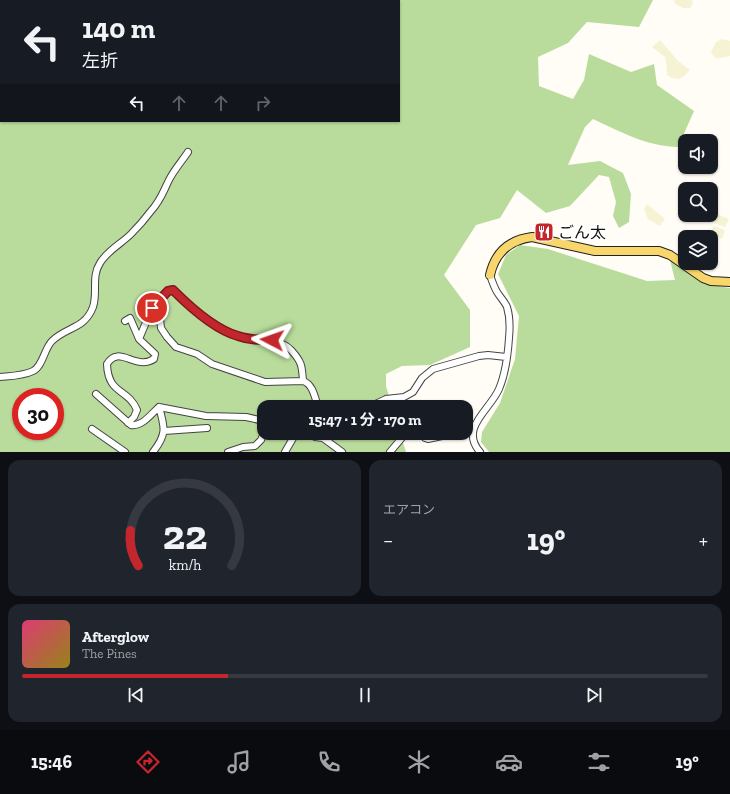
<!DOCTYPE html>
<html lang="ja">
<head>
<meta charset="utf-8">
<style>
  body { margin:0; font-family:"Zilla Slab","Noto Sans JP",serif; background:#20242c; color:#f1f3f6; height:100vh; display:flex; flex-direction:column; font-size:15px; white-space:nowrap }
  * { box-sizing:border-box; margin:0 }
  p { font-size:13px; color:#9ea1a6 }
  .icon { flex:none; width:22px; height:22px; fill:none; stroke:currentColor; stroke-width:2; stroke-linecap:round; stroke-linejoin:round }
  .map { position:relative; height:452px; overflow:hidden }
  .panel { display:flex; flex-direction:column; gap:8px; padding:8px; background:#0d0f14; flex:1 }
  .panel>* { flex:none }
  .top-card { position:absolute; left:0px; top:0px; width:400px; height:122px; box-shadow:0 1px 3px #0004; background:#171b24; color:#f1f3f6; overflow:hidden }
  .controls { position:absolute; left:678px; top:134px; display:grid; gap:8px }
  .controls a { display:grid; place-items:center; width:40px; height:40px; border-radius:8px; background:#171b24; box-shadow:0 1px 3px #0004; font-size:20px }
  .speed { position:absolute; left:12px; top:388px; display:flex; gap:8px; font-size:20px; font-weight:700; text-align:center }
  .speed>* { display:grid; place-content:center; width:52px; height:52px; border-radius:50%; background:#171b24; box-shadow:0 1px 3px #0004; line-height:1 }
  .speed .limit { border:6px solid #d22; background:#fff; color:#111 }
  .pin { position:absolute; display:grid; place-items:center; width:34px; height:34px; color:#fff; margin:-17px; border:2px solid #fff; border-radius:50%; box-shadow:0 1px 4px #0007 }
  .me { position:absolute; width:44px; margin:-22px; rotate:274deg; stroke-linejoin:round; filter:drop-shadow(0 0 3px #0008) }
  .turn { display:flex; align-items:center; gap:14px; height:84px; padding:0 16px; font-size:18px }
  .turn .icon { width:52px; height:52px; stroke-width:2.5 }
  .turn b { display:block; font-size:28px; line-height:34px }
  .lanes { display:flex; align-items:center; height:38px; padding:0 16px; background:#0003; justify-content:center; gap:20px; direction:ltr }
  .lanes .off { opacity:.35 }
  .big { font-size:30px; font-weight:700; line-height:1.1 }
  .panel .tile { flex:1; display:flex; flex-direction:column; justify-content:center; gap:6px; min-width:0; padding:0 14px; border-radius:12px; background:#20242c }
  .panel .dial { align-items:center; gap:0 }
  .dial svg { height:104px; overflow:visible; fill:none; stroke:#363941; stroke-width:7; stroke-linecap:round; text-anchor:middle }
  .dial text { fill:#f1f3f6; stroke:none }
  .song { display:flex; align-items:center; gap:12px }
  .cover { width:48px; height:48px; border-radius:6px; background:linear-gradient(135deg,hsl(340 70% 55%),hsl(50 70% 35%)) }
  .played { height:4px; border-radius:2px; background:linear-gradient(90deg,#c4262e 30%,#363941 30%) }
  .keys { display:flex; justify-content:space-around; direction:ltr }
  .heat { display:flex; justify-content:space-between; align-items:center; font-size:22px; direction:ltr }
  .panel .tiles { flex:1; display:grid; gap:8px; grid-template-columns:1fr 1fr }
  .tile:last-child { grid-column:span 2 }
  .trip { position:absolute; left:257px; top:400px; width:216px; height:40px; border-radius:12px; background:#171b24; box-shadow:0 1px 3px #0004; font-weight:700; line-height:40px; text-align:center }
  .tabs { display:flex; height:64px; justify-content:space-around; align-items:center; background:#090b0e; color:#9ea1a6 }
  .tabs .icon { width:28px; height:28px }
  .tabs .current { color:#c4262e }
  .tabs b { font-size:18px; color:#f1f3f6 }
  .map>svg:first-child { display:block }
  .farmland { fill:#f6f3d4 }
  .forest { fill:#b9dc9c; fill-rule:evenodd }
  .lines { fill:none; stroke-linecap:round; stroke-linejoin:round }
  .minor-casing { stroke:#444; stroke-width:8 }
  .major-casing { stroke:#222; stroke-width:10 }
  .minor { stroke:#fff; stroke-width:6 }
  .major { stroke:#f9d66b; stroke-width:8 }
  .route-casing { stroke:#7f191e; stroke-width:10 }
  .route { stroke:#c4262e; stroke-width:7 }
  .labels { text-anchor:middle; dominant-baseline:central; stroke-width:4; stroke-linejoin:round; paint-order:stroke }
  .poi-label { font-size:16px; fill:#111; stroke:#fff; text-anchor:start }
</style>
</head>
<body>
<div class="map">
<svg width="730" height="452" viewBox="0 0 730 452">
  <rect width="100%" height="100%" fill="#fffdf5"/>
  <!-- farmland -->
  <path class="farmland" d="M 674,0 L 692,0 L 693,3 L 690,8 L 683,8 L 675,4 Z
    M 722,39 L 730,41 L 730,56 L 716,59 L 711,52 L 716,42 Z
    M 660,40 L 678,61 L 690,70 L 683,77 L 679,79 L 672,78 L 667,75 L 667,68 L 665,57 L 652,47 Z
    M 647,204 L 665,219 L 660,226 L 648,219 L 644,209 Z
    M 717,214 L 729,219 L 725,227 L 714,223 Z
    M 714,226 L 725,230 L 722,239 L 710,233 Z"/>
  <!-- forest -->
  <path class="forest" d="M 0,0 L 653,0 L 639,27 L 587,22 L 568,43 L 538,57 L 539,86 L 573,99 L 584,80 L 589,54 L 631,72 L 654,64 L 657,85 L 694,111 L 678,147 C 646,146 621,132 593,119 L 585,127 L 568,165 L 600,161 L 623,173 L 631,194 L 629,222 L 619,228 L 613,216 L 616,202 L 609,177 L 599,175 L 570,206 L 546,213 L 517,190 L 500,218 L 476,225 L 444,275 L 470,310 L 470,347 L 430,365 L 402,366 L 386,374 L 386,386 L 392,407 L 264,407 L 264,433 L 400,433 L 406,452 L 0,452 ZM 1,1 L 399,1 L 399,121 L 1,121 ZM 21,397 L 55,397 L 55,431 L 21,431 Z
    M 520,245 L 548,249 L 647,281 L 675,280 L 670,260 L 704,284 L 730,288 L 730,452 L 489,452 L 481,442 L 482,432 L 500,403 L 515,359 L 519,316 L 498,274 L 506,255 Z"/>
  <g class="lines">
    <defs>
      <path id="minor" d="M 158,300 L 161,328 L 167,337 L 176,347 L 197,354 L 212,364 L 265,382 L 303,381 C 313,384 315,398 318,407
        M 125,321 L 130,318 L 139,339
        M 0,377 C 10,376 23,376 33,371 C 43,366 44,349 52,341 C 66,327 85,329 93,307 C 98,292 91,277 100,263 C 108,250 121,244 131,234 C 138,227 145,219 151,211 C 161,200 163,192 169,180 C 174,170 182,161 188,152
        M 96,394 L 131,425 C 142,427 151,414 159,407
        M 386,399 L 391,407
        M 159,407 L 206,416 L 246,417 L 264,421
        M 369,407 L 386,399 L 404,397 L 413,392 L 422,378 L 433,369 L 479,356 L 488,355 L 506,357
        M 128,423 L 134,417 L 137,410 C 128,388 108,395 107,364 C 119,344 135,371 154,359 L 155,354 L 139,339 L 152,308 L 168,291 L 173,290 C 191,308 212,325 235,335 C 254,344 276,335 291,350 C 302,362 302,366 303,381
        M 92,429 L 125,452
        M 164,431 L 207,428
        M 307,433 L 315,437 L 323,438 L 342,452
        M 423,433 L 423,435 L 425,438 L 428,439 L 456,433
        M 153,452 C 167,434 165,428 159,407
        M 228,452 L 243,447 L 255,446 L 261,440 L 264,433
        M 285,452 L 296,433
        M 390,452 L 406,433
        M 480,452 C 459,428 490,410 499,389 C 505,375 508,353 509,338 C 510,328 510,317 507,307 C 505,302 500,297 497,292 C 494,287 492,281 490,275"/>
      <path id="major" d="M 490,275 C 495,253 509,240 532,237 L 595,251 L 659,251 L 670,255 L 703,278 L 711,281 L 730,282"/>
    </defs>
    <!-- minor casing -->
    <use href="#minor" class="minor-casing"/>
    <!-- major casing -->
    <use href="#major" class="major-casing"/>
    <!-- minor -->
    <use href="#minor" class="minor"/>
    <!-- major -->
    <use href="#major" class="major"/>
  </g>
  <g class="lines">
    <defs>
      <path id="route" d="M 152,308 L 168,291 L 173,290 C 189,306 216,330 238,336 C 249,340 260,340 272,340"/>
    </defs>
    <!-- route casing -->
    <use href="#route" class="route-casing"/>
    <!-- route -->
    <use href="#route" class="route"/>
  </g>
  <!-- icons -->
  <defs>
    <symbol id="restaurant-square" viewBox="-11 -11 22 22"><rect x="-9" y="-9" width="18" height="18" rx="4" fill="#c4262e" stroke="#fff"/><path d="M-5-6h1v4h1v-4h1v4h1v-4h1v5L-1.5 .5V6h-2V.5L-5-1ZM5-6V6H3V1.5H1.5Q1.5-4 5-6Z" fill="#fff"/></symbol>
  </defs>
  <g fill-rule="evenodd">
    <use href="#restaurant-square" x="533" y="221" width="22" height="22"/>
  </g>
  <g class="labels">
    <!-- poi labels -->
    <g class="poi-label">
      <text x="558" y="232">ごん太</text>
    </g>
  </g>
</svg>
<div class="controls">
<a><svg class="icon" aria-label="sound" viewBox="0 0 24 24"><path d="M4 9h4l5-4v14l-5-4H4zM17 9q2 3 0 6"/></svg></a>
<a><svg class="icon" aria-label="search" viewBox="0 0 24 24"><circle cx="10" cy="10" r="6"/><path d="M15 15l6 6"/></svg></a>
<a><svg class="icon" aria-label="layers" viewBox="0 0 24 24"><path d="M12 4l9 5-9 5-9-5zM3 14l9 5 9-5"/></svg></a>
</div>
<div class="speed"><div class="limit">30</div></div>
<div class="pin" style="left:152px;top:308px;background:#d93025"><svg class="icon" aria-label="arrive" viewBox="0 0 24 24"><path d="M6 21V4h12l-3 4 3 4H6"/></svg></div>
<svg class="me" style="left:272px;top:340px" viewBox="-20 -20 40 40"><path d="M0-17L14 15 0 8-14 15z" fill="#c4262e" stroke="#fff" stroke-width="4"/></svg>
<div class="trip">15:47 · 1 分 · 170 m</div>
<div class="top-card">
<div class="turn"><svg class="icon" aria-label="left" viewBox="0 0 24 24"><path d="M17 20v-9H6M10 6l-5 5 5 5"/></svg><div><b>140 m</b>左折</div></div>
<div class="lanes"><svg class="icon" aria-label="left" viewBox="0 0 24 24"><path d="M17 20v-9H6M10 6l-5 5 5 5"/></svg><svg class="icon off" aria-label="ahead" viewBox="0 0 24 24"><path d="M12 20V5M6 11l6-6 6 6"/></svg><svg class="icon off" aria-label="ahead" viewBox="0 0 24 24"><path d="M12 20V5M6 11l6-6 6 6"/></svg><svg class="icon off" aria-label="right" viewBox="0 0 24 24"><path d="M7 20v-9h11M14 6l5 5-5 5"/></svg></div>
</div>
</div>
<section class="panel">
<div class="tiles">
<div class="tile dial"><svg viewBox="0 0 100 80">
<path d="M14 69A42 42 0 1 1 86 69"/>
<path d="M14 69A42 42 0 0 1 8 42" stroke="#c4262e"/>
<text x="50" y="56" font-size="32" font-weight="700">22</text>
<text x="50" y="72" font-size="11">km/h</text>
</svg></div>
<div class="tile"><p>エアコン</p>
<div class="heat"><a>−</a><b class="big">19°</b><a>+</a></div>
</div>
<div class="tile">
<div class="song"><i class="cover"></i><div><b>Afterglow</b><p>The Pines</p></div></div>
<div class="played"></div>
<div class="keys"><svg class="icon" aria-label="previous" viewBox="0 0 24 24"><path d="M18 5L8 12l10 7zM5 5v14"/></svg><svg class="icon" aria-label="pause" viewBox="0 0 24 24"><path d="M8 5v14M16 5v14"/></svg><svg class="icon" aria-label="next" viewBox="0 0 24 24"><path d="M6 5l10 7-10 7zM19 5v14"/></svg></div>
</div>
</div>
</section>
<nav class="tabs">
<b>15:46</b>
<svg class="icon current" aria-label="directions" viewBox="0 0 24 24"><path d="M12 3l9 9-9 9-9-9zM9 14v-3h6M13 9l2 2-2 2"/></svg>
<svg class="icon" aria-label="music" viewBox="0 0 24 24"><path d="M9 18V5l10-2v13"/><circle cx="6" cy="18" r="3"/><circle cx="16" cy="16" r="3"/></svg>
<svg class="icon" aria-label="phone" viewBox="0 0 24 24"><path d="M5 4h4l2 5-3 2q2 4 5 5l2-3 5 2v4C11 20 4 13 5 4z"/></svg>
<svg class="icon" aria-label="climate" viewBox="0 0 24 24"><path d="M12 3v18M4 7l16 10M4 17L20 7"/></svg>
<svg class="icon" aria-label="car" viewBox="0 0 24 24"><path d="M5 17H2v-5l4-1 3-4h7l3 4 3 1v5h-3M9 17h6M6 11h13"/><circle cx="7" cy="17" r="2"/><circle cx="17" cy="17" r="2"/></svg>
<svg class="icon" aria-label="filters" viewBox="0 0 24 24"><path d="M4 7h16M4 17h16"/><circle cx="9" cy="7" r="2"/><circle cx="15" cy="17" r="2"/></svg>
<b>19°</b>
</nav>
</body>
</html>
